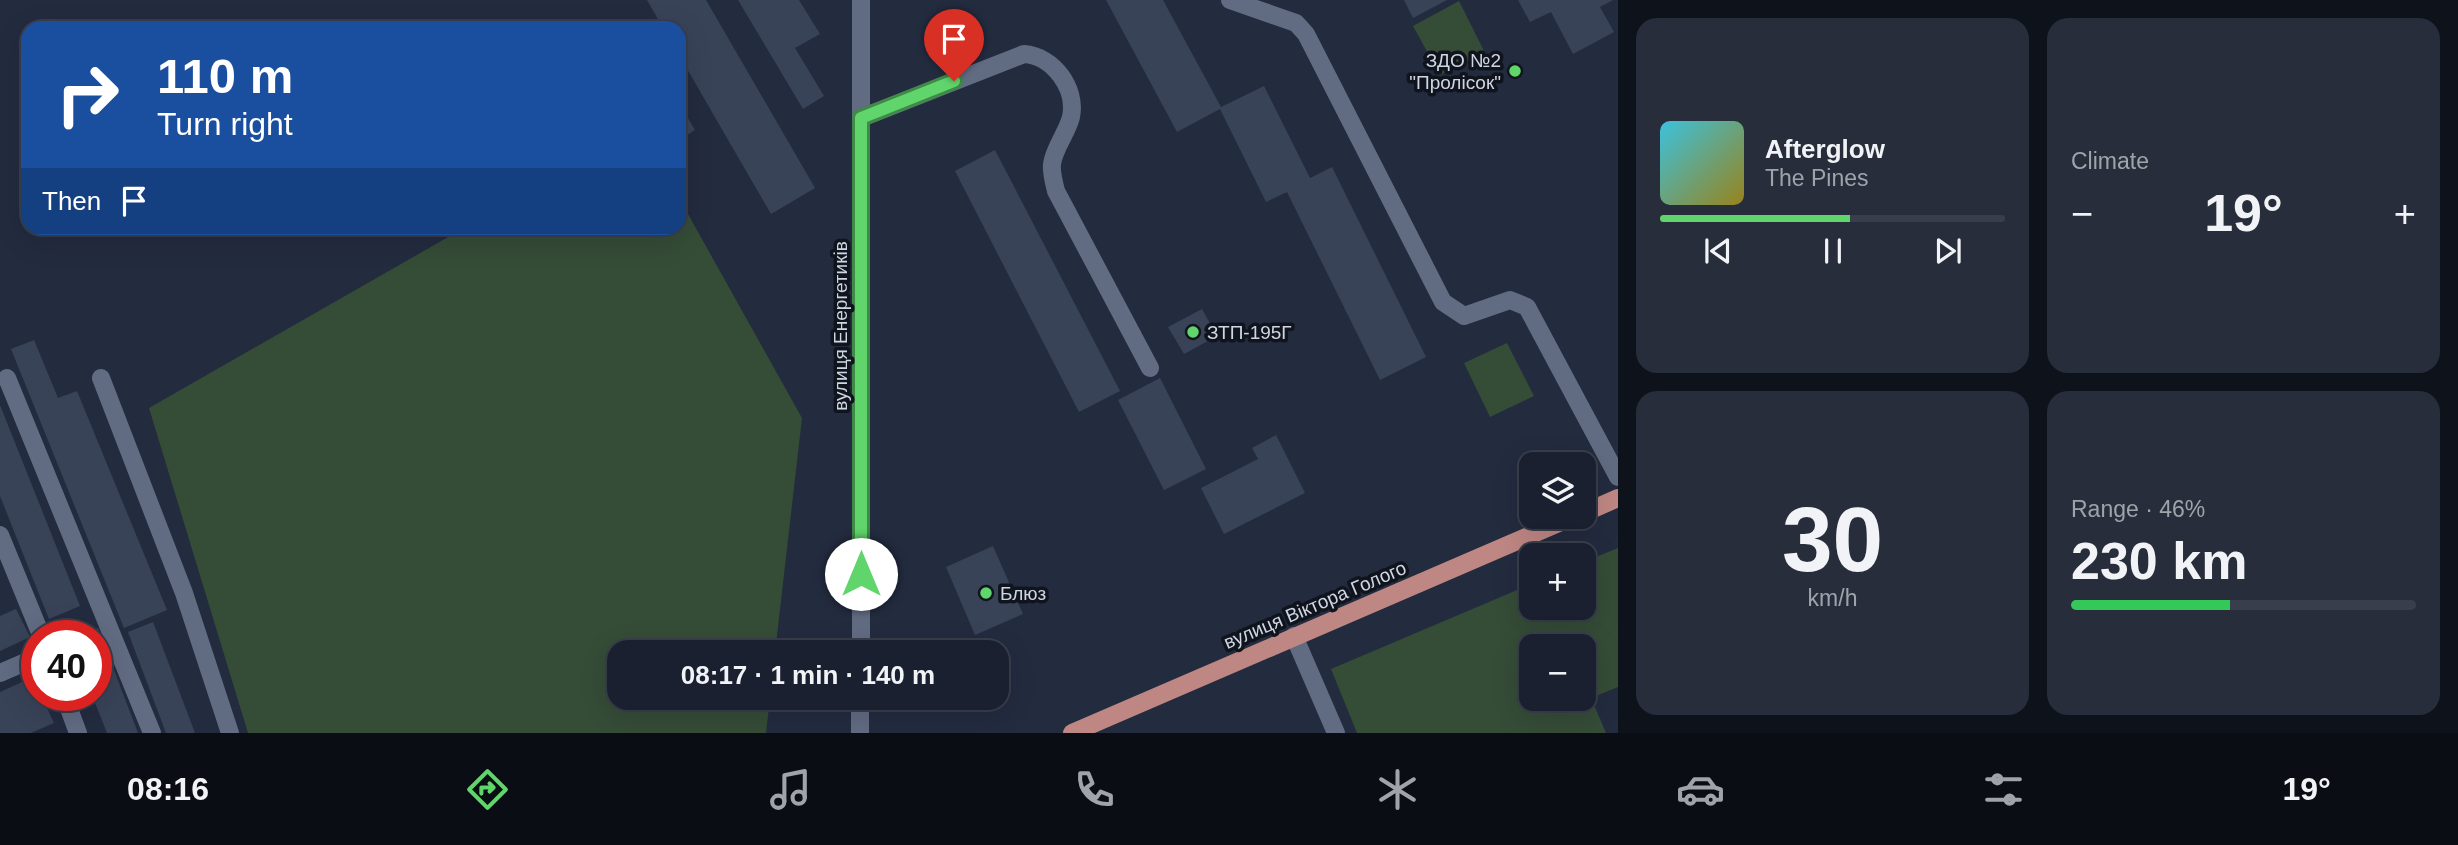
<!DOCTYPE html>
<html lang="en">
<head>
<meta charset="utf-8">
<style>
  body { margin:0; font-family:Helvetica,sans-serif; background:#272d3b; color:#f1f3f6; height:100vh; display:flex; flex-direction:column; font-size:26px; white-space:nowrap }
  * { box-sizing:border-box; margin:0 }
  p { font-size:23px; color:#9fa3aa }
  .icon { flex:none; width:38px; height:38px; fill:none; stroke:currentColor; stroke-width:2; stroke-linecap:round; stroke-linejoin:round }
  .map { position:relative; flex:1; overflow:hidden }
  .side { display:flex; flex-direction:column; gap:18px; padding:18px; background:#0e121a; width:840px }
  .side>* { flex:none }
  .banner { position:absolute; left:21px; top:21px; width:665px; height:214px; border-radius:21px; box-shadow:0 7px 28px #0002,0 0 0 2px #383e4b; background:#1a4fa0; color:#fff; overflow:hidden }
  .buttons { position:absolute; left:1519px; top:452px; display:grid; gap:14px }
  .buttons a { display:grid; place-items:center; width:77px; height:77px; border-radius:14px; background:#1a202f; box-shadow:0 7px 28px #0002,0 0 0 2px #383e4b; font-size:35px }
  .speed { position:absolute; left:21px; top:620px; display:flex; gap:14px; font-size:35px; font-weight:700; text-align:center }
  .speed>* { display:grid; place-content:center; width:91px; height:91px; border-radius:50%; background:#1a202f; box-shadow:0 7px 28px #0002,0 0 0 2px #383e4b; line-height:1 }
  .speed .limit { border:10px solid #d22; background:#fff; color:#111 }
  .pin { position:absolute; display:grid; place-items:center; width:60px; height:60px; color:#fff; margin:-72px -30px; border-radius:50% 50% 50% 0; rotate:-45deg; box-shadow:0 0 7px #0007 }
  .pin .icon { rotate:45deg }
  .me { position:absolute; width:77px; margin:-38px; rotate:0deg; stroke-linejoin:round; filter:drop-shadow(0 0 5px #0008) }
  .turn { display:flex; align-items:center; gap:24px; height:147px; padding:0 21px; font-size:32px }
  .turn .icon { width:91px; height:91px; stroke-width:2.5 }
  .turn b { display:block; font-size:49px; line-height:60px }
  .then { display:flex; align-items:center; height:66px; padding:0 21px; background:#0003; gap:14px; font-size:26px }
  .big { font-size:52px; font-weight:600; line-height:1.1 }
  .side .widget { flex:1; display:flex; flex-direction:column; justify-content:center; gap:10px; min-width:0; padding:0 24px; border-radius:21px; background:#272d3b }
  .side .dial { align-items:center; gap:0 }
  .dial b { font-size:91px; line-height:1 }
  .song { display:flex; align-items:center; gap:21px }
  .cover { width:84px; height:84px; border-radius:10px; background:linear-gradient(135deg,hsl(190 70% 55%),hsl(50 70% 35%)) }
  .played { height:7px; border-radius:4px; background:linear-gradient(90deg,#60d56b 55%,#383e4b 55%) }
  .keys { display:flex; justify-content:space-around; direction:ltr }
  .heat { display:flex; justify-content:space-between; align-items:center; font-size:38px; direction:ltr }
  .charge { height:10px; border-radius:5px; background:linear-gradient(90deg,#34c759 46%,#383e4b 0) }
  .side .tiles { flex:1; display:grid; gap:18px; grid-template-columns:repeat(2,1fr) }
  .trip { position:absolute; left:607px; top:640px; width:402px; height:70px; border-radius:21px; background:#1a202f; box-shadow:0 7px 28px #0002,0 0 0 2px #383e4b; font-weight:600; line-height:70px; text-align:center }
  .dock { display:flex; height:112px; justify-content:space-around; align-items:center; background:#0a0d13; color:#9fa3aa }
  .dock .icon { width:49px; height:49px }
  .dock .active { color:#60d56b }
  .dock b { font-size:32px; color:#f1f3f6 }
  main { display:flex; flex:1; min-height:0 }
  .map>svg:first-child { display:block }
  .green { fill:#354c37; fill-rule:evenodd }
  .building { fill:#394358 }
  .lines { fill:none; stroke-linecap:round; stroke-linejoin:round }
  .minor { stroke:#616b82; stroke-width:18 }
  .major { stroke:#bf8784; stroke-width:18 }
  .route-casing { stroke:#3e8a46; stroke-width:18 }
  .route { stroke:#60d56b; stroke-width:12 }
  .poi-dot { fill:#60d56b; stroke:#10141d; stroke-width:2.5 }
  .labels { text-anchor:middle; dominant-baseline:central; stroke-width:7; stroke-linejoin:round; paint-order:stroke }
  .poi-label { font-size:19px; fill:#cfd5e3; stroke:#10141d; text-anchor:start }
  .street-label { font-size:19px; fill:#cfd5e3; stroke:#10141d }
</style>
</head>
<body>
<main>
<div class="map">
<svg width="1618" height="733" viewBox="0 0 1618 733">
  <rect width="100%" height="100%" fill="#232b3f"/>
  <!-- green -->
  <path class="green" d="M 1459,1 L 1485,53 L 1440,75 L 1413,26 Z
    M 679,198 L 802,418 L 775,653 L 620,653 L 620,698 L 770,698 L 766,733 L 248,733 L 149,408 L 464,228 L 679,228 Z
    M 1507,343 L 1534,396 L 1490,417 L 1464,363 Z
    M 1618,548 L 1618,687 L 1591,698 L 1606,733 L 1357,733 L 1331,669 L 1531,584 L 1531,607 L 1584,607 L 1584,562 ZM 1531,646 L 1584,646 L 1584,698 L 1531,698 Z"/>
  <!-- building -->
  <path class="building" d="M 647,0 L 706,0 L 815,188 L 771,214 L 679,55 L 679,28 L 663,28 Z
    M 738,0 L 799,0 L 820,34 L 795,48 L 824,96 L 803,109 Z
    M 1106,0 L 1163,0 L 1221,107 L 1264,86 L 1310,178 L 1332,167 L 1426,357 L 1380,380 L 1287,192 L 1266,202 L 1220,109 L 1177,132 Z
    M 1404,0 L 1447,0 L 1413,18 Z
    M 1518,0 L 1613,0 L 1600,7 L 1614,32 L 1573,54 L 1551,12 L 1530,22 Z
    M 679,103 L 695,130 L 679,140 Z
    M 995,150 L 1120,391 L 1079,412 L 955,171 Z
    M 1202,309 L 1217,336 L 1184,354 L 1168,327 Z
    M 34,340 L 58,398 L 77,391 L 167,610 L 124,628 L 11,349 Z
    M 1160,378 L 1206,469 L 1164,490 L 1118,400 Z
    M 0,405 L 80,606 L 49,619 L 0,496 Z
    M 1276,435 L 1305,493 L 1224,534 L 1201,488 L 1258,459 L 1252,448 Z
    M 993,546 L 1023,614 L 975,635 L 946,567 Z
    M 16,609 L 30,637 L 0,651 L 0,616 Z
    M 153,622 L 195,733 L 166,733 L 128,632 Z
    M 98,628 L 138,733 L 107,733 L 92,695 L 96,695 L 96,635 L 81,635 Z
    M 33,677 L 37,695 L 41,695 L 54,723 L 31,733 L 0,733 L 0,692 Z"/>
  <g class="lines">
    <!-- minor -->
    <path class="minor" d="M 1230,0 L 1296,23 L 1306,34 L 1443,302 L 1464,316 L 1510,300 L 1527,307 L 1618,477
      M 861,118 L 1024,54 C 1053,56 1077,88 1071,117 C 1067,133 1054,148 1052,164 C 1051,173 1054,182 1056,191 L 1150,368
      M 7,378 L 152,733
      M 101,378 L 184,593 L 230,733
      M 0,535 L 41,635
      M 1294,636 L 1336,733
      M 861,653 L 861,0
      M 0,673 L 37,657
      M 64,695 L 78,733
      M 860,733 L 860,698"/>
    <!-- major -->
    <path class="major" d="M 1584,513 L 1618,498
      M 1072,733 L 1575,516"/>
  </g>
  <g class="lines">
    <defs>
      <path id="route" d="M 861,574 L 861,118 L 954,81"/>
    </defs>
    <!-- route casing -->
    <use href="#route" class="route-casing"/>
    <!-- route -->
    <use href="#route" class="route"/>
  </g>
  <!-- markers -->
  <g class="poi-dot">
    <circle cx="1515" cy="71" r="7"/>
    <circle cx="1193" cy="332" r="7"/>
    <circle cx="986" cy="593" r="7"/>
  </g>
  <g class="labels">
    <!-- poi labels -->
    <g class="poi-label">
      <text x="1501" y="60" text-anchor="end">ЗДО №2<tspan x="1501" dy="22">"Пролісок"</tspan></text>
      <text x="1207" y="332">ЗТП-195Г</text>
      <text x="1000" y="593">Блюз</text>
    </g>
    <!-- street labels -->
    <g class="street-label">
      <text transform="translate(840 326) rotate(-90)">вулиця Енергетиків</text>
      <text transform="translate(1315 605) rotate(-23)">вулиця Віктора Голого</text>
    </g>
  </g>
</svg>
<div class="buttons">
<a><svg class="icon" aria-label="layers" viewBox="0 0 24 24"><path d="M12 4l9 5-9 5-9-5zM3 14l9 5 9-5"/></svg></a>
<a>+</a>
<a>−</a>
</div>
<div class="speed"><div class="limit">40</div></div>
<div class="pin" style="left:954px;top:81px;background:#d93025"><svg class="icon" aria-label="arrive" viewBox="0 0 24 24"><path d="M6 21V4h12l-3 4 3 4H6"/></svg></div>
<svg class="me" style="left:861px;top:574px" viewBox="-20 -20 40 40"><circle r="19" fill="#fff"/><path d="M0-13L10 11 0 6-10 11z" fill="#60d56b"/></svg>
<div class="trip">08:17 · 1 min · 140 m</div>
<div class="banner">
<div class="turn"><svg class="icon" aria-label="right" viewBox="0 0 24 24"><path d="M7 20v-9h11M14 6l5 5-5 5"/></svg><div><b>110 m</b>Turn right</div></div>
<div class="then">Then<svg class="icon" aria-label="arrive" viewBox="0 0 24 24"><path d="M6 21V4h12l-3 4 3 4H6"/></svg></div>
</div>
</div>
<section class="side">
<div class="tiles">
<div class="widget">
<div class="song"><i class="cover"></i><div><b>Afterglow</b><p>The Pines</p></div></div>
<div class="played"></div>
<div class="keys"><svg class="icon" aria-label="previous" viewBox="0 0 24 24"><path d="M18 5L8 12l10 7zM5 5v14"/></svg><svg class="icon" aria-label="pause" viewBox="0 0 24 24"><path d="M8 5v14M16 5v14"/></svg><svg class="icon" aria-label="next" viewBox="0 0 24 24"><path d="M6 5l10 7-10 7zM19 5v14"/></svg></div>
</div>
<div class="widget"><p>Climate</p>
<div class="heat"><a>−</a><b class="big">19°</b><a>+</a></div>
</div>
<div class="widget dial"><b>30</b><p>km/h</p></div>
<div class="widget"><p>Range · 46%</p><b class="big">230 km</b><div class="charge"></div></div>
</div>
</section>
</main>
<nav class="dock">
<b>08:16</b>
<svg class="icon active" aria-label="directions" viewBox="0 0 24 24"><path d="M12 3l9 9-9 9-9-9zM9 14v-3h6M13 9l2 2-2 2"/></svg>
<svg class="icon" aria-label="music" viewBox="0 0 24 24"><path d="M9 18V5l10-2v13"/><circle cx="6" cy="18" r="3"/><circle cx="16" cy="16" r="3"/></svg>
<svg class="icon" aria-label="phone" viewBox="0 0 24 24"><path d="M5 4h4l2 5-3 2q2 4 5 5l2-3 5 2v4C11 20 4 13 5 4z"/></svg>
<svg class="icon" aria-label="climate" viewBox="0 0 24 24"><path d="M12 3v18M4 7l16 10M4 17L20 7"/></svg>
<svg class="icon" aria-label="car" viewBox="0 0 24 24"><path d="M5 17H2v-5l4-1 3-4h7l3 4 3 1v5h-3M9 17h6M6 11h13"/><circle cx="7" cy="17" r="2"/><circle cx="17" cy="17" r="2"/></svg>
<svg class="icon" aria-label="filters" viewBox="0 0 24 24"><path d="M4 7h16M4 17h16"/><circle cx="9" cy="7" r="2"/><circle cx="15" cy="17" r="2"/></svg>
<b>19°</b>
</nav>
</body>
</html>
